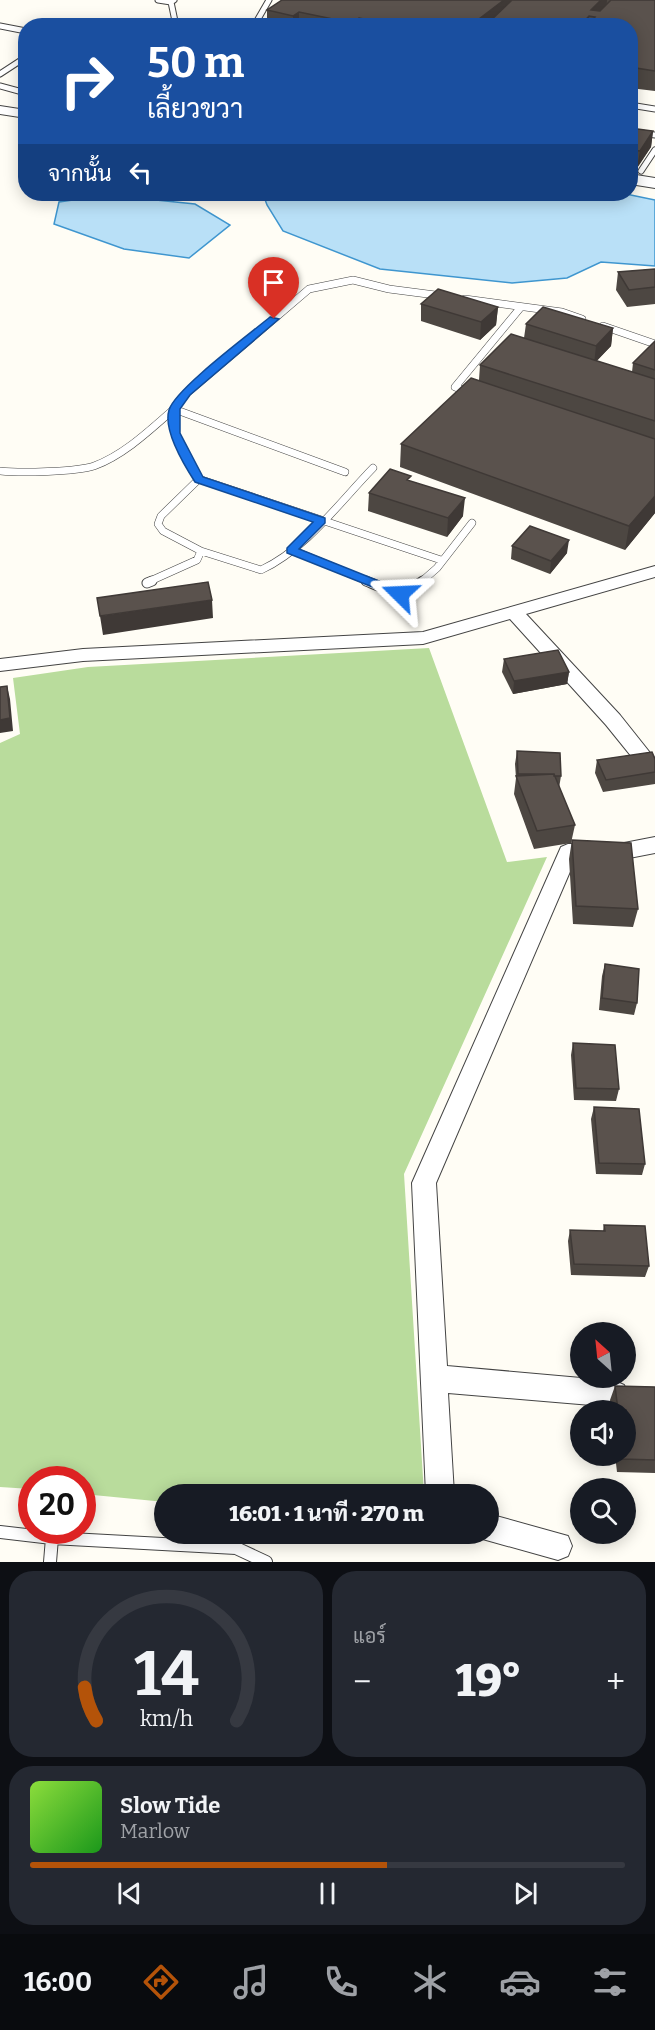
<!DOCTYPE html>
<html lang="th">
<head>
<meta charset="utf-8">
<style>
  body { margin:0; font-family:Bitter,Sarabun,serif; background:#242831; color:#f1f3f6; height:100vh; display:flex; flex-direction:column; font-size:22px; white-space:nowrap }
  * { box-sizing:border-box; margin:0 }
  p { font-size:20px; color:#9ea1a6 }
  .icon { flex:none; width:33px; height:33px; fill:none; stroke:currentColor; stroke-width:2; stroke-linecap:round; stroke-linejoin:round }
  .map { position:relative; height:1562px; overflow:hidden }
  .drawer { display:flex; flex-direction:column; gap:9px; padding:9px; background:#0d0f14; flex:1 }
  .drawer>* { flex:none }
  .banner { position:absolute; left:18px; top:18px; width:620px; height:183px; border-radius:24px; box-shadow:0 3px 15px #0003; background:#1a4fa0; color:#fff; overflow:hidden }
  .needle { width:39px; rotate:333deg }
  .buttons { position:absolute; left:570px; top:1322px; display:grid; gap:12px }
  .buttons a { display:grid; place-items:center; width:66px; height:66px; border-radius:50%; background:#171b24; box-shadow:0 3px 15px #0003; font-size:30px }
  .speed { position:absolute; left:18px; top:1466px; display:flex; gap:12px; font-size:30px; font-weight:700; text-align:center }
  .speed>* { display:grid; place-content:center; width:78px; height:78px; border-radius:50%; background:#171b24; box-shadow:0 3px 15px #0003; line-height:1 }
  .speed .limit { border:9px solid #d22; background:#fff; color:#111 }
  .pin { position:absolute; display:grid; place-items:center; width:51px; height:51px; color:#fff; margin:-62px -26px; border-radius:50% 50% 50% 0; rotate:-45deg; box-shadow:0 0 6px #0007 }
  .pin .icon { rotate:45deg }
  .me { position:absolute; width:66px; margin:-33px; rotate:291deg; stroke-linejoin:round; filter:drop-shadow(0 0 4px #0008) }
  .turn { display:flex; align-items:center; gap:21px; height:126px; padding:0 30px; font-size:27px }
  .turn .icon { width:78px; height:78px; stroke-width:2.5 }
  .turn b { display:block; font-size:42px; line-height:51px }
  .then { display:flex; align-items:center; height:57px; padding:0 30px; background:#0003; gap:12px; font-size:22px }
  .big { font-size:45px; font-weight:800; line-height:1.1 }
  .drawer .card { flex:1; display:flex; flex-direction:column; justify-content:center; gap:9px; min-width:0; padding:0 21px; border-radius:24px; background:#242831 }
  .drawer .dial { align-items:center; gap:0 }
  .dial svg { height:156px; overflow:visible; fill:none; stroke:#363941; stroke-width:7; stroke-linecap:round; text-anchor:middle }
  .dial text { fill:#f1f3f6; stroke:none }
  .song { display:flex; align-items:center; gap:18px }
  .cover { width:72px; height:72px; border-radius:9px; background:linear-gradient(135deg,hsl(90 70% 55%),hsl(120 70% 35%)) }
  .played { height:6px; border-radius:3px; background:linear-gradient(90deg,#b45309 60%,#363941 60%) }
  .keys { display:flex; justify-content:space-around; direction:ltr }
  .heat { display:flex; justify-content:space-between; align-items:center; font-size:33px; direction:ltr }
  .drawer .tiles { flex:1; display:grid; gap:9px; grid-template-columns:1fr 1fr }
  .card:last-child { grid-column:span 2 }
  .trip { position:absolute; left:154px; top:1484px; width:345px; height:60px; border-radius:30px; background:#171b24; box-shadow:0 3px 15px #0003; font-weight:800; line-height:60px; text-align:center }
  .tab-bar { display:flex; height:96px; justify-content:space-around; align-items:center; background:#090b0e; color:#9ea1a6 }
  .tab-bar .icon { width:42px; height:42px }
  .tab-bar .on { color:#b45309 }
  .tab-bar b { font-size:27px; color:#f1f3f6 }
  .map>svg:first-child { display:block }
  .forest { fill:#b9dc9c }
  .water { fill:#b9e0f7; stroke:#3f96cf; stroke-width:1.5 }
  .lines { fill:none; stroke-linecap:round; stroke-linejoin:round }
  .service-far3-casing { stroke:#444; stroke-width:7 }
  .service-far2-casing { stroke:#444; stroke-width:8 }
  .service-far1-casing { stroke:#444; stroke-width:11 }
  .service-casing { stroke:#444; stroke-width:14 }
  .minor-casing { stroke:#444; stroke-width:2 }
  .tertiary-casing { stroke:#444; stroke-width:2 }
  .service-far3 { stroke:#fff; stroke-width:5 }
  .service-far2 { stroke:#fff; stroke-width:7 }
  .service-far1 { stroke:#fff; stroke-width:9 }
  .service { stroke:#fff; stroke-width:12 }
  .minor { fill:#fff; fill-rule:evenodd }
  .tertiary { fill:#fff; fill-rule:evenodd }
  .wall { fill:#4d4742 }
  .shaded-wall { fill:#3f3936 }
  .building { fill:#5a524d; stroke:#3f3936; stroke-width:1.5 }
  .route { fill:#1a73e8; stroke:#114b97; stroke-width:1.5 }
</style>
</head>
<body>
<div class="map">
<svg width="655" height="1562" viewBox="0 0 655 1562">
  <rect width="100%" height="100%" fill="#fffdf5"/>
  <!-- forest -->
  <path class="forest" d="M 429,648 L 507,862 L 547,857 L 404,1174 L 424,1494 L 165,1494 L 165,1502 L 83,1494 L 82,1479 L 32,1479 L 31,1489 L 0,1487 L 0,743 L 20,734 L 13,678 L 88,667 Z"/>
  <!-- water -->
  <path class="water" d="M 263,194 L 626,194 L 655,200 L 655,266 L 601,262 L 567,278 L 512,283 L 380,269 L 283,231 L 267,205 Z
    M 107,195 L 195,204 L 230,225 L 189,258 L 124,249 L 54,224 L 59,202 Z"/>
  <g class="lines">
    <defs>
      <path id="service-far3" d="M 158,0 L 171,2
        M 174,0 L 171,2 L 176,26
        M 0,26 L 26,31
        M 254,26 L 269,0
        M 0,74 L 26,57
        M 0,86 L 26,93
        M 630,105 L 655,109
        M 630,132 L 655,135
        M 641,171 L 655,150"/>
      <path id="service-far2" d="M 465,299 L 562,312 L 582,319
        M 603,326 L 655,344
        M 471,393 L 455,387 L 521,307
        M 0,471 C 20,473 76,472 94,466 C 124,455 150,430 174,409 L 345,472
        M 199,479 L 441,560
        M 292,550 L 370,582
        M 201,551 L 261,570 C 306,549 339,503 373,468
        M 148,582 L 197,560 L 201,551 L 163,531 L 158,524 L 161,516 L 199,479 L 175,433 L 174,409 L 187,393 L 309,289 L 353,280 L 389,289 L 443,296
        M 421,582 L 437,568 L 472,523"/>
      <path id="service-far1" d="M 366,581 C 390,591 400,598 423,581
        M 147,583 L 152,581"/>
      <path id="service" d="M 0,1532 L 52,1538 L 236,1548 L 266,1562
        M 50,1562 L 52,1538"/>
      <path id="minor" d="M 655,566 L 655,577 L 526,614 L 620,715 L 655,759 L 655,779 L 648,777 L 606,725 L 510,619 L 423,644 L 83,661 L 0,671 L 0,659 L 83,649 L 423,632 Z
        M 655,837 L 655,853 L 619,860 L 575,860 L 436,1183 L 447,1366 L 615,1381 L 624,1385 L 628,1394 L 624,1403 L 615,1407 L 448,1393 L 454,1494 L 426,1494 L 412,1183 L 561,847 L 568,844 L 619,844 Z
        M 489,1514 L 568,1536 L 572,1546 L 568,1556 L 558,1560 L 479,1538 L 477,1533 L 489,1533 Z"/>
      <path id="tertiary" d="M 0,106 L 26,110 L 26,118 L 0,114 Z
        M 630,174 L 655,178 L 655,188 L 630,184 Z"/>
    </defs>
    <!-- service-far3 casing -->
    <use href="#service-far3" class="service-far3-casing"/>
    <!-- service-far2 casing -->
    <use href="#service-far2" class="service-far2-casing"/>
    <!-- service-far1 casing -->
    <use href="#service-far1" class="service-far1-casing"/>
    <!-- service casing -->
    <use href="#service" class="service-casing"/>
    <!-- minor casing -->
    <use href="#minor" class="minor-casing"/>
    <!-- tertiary casing -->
    <use href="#tertiary" class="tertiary-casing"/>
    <!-- service-far3 -->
    <use href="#service-far3" class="service-far3"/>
    <!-- service-far2 -->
    <use href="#service-far2" class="service-far2"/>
    <!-- service-far1 -->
    <use href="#service-far1" class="service-far1"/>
    <!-- service -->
    <use href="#service" class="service"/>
    <!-- minor -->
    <use href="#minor" class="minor"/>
    <!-- tertiary -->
    <use href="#tertiary" class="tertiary"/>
  </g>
  <!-- wall -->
  <path class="wall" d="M 282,0 L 655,0 L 655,91 L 630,88 L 630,26 L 267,26 L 267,10 Z
    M 630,128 L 653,131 L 651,147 L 637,168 L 630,167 Z
    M 655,269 L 655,304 L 627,307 L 616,290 L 618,272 Z
    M 421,304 L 498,307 L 496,325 L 480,340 L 421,321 Z
    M 526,324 L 613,328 L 611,346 L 596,361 L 632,372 L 633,363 L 655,341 L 655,513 L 625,550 L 400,467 L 401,444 L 479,380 L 480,365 L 524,338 Z
    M 410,481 L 463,516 L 447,537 L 368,511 L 369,493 Z
    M 512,546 L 567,553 L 550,574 L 511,559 Z
    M 504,659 L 569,672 L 567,684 L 513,694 L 502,672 Z
    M 517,751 L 561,776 L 559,788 L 575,825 L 571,843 L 534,849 L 514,794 L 516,778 L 515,764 Z
    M 655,759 L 655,784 L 603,792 L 595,773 L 597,760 Z
    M 572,840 L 638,909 L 633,927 L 573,924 L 569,859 Z
    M 605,964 L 637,1003 L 634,1015 L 599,1010 L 602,976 Z
    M 573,1043 L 619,1089 L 616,1101 L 574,1100 L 571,1055 Z
    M 594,1107 L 645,1164 L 642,1175 L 596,1174 L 591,1119 Z
    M 604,1225 L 649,1266 L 645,1277 L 571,1275 L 568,1241 L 570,1230 L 603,1231 Z
    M 615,1386 L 655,1387 L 655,1473 L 617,1472 L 615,1455 L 626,1455 L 626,1410 L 611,1410 L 610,1400 Z"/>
  <!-- shaded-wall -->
  <path class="shaded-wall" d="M 504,0 L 526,0 L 494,26 L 478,26 L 479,19 Z
    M 601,0 L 607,0 L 606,11 L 595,17 L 591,10 Z
    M 299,12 L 299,26 L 293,26 L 293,16 Z
    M 589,16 L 588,26 L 580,26 Z
    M 359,18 L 359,26 L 352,26 L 352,23 Z
    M 653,131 L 651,147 L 637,168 L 640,151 Z
    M 498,307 L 496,325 L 480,340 L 481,322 Z
    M 613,328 L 611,346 L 594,364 L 596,346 Z
    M 655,496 L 655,513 L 625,550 L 629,526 Z
    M 465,498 L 463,516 L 447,537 L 448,518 Z
    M 569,540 L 567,553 L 550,574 L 551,561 Z
    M 212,600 L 213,618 L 103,635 L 100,616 Z
    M 569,672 L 567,684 L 513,694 L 514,681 Z
    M 7,686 L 10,699 L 13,731 L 0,733 L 0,720 Z"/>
  <!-- building -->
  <path class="building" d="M 282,0 L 504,0 L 479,19 L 485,21 L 479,26 L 375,26 L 370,24 L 374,21 L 359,18 L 352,23 L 299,12 L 293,16 L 267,10 Z
    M 512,0 L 601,0 L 591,10 L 600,11 L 611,0 L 655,0 L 655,71 L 630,67 L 630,26 L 587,26 L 595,17 L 589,16 L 580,26 L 485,26 Z
    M 630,128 L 653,131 L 640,151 L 630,150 Z
    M 655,269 L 655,287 L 629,290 L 618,272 Z
    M 438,289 L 498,307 L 481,322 L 421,304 Z
    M 543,307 L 613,328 L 596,346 L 526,324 Z
    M 511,334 L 655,379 L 655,421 L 480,365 Z
    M 655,341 L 655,370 L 633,363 Z
    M 471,378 L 655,439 L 655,496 L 629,526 L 401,444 Z
    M 390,469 L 411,476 L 407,480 L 465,498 L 448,518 L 369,493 Z
    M 530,526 L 569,540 L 551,561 L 512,546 Z
    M 208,582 L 212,600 L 100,616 L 97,598 Z
    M 558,650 L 569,672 L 514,681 L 504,659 Z
    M 7,686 L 10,718 L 0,720 L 0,687 Z
    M 517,751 L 560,753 L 561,776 L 554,776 L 554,774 L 518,774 Z
    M 652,752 L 655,759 L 655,772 L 606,780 L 597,760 Z
    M 554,774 L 575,825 L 537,831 L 516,776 Z
    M 572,840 L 631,843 L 638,909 L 576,906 Z
    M 605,964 L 639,969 L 637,1003 L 602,998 Z
    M 573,1043 L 615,1045 L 619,1089 L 576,1088 Z
    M 594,1107 L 639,1109 L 645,1164 L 599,1163 Z
    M 604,1225 L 645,1226 L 649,1266 L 574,1264 L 570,1230 L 605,1231 Z
    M 615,1386 L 655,1387 L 655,1460 L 622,1459 L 622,1455 L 626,1455 L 626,1410 L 618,1410 Z"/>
  <!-- route -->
  <path class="route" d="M 270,317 L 279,319 L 190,395 L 180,409 L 180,433 L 203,477 L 325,518 L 325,523 L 299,549 L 404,591 L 404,596 L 395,596 L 287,553 L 287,548 L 313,522 L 195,482 C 184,465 163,430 169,410 C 175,389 251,333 270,317 Z"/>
</svg>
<div class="buttons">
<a><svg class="needle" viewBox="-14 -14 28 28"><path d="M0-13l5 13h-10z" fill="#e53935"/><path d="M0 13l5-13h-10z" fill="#9ea1a6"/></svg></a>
<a><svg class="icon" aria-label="sound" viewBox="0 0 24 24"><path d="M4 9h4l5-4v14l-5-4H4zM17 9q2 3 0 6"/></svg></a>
<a><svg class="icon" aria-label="search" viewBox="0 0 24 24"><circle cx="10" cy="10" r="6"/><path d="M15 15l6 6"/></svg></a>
</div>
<div class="speed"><div class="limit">20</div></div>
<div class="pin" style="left:274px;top:319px;background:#d93025"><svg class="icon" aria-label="arrive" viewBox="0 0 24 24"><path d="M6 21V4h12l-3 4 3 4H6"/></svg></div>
<svg class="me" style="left:400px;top:594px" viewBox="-20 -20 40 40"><path d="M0-17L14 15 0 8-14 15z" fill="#1a73e8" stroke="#fff" stroke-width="4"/></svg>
<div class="trip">16:01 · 1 นาที · 270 m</div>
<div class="banner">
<div class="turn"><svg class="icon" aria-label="right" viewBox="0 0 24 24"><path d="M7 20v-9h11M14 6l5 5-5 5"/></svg><div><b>50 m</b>เลี้ยวขวา</div></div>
<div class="then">จากนั้น<svg class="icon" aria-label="left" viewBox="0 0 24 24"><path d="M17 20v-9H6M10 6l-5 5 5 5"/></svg></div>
</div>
</div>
<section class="drawer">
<div class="tiles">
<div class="card dial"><svg viewBox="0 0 100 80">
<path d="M14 69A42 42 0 1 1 86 69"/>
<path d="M14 69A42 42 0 0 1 8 52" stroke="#b45309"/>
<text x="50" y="56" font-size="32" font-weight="700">14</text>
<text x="50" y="72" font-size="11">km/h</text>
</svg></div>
<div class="card"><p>แอร์</p>
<div class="heat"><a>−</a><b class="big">19°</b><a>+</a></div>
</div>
<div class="card">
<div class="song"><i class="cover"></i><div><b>Slow Tide</b><p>Marlow</p></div></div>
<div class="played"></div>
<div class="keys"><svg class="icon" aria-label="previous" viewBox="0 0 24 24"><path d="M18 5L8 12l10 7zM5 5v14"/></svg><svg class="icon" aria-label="pause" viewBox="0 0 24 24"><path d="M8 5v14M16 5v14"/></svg><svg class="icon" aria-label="next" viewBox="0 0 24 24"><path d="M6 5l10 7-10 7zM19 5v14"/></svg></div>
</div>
</div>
</section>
<nav class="tab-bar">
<b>16:00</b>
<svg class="icon on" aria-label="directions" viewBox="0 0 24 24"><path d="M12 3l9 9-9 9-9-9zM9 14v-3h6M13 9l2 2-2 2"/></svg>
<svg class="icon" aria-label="music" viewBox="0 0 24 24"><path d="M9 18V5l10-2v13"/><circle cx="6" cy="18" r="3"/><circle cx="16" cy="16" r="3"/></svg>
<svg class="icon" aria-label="phone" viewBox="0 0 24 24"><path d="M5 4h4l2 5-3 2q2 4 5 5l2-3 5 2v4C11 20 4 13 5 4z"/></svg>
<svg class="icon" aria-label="climate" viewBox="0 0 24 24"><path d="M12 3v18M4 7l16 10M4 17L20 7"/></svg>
<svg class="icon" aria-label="car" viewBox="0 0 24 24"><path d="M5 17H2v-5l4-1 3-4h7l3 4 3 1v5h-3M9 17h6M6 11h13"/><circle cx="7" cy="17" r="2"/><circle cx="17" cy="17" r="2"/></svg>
<svg class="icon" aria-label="filters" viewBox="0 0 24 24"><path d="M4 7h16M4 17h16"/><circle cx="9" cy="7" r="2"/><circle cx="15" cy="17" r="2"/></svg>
</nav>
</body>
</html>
